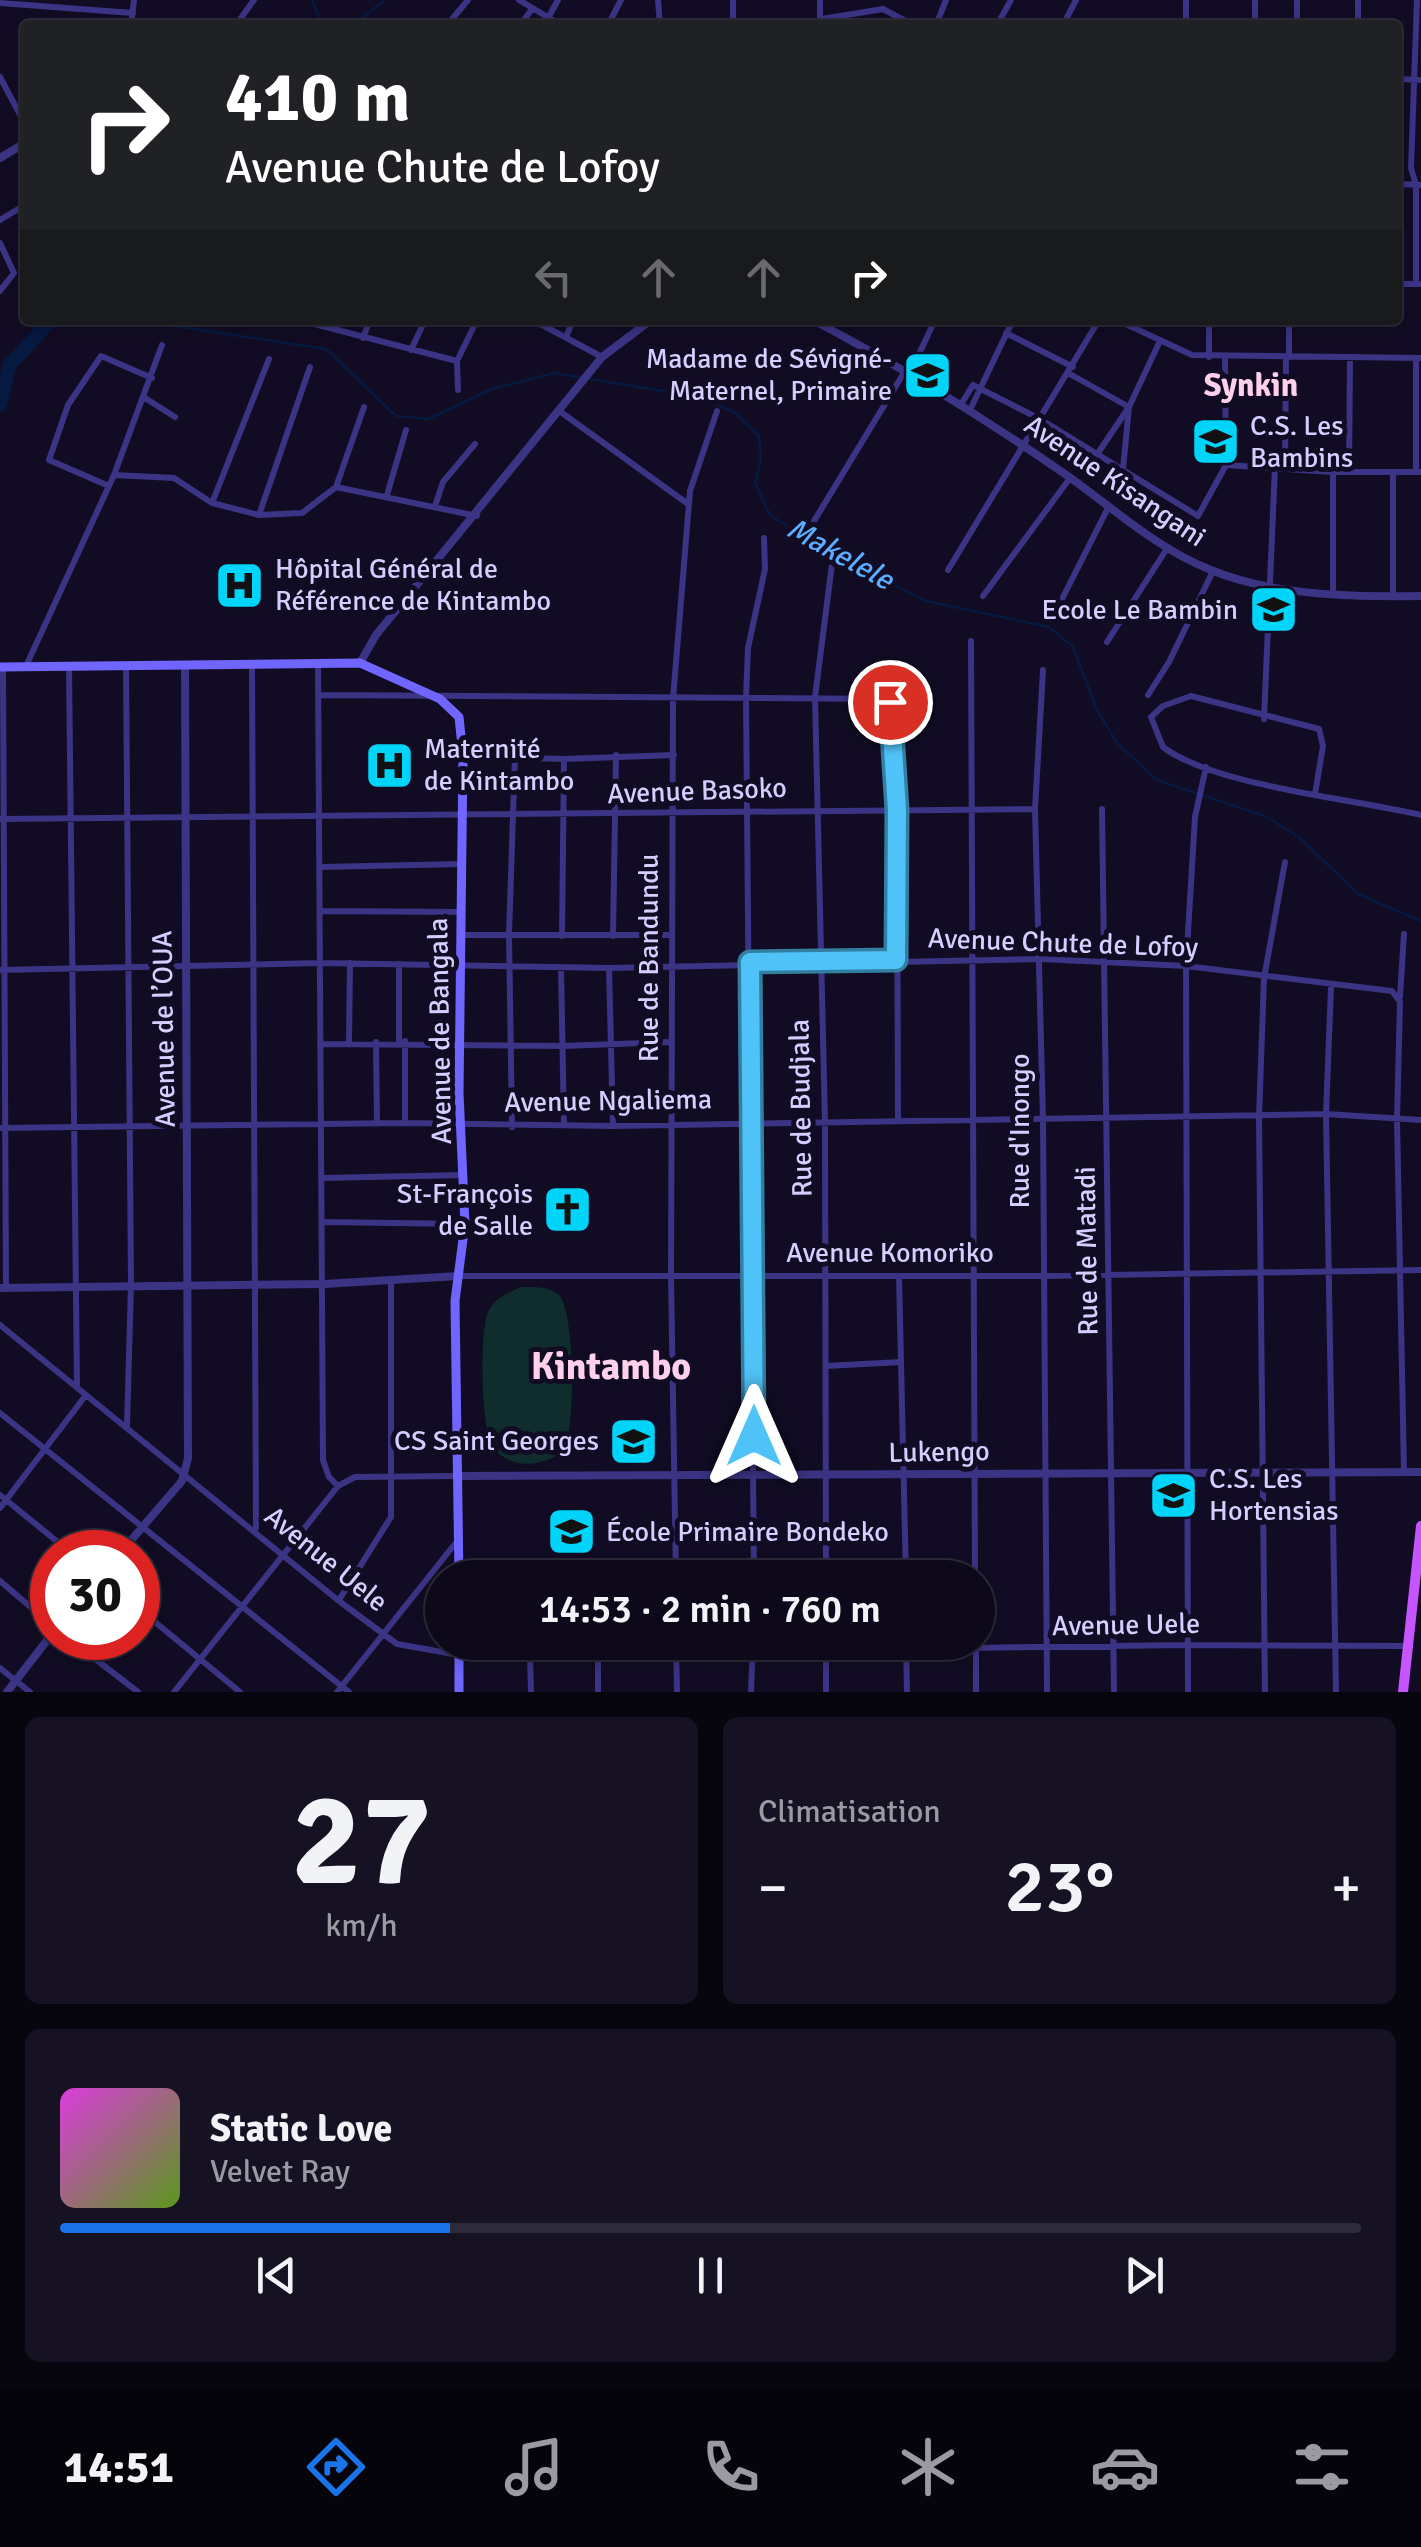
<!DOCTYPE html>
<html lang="fr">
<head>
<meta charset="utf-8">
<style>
  body { margin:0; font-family:Signika,sans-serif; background:#161223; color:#f1f3f6; height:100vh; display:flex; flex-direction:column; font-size:38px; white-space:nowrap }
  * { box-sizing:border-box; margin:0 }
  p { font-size:32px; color:#9a9aa2 }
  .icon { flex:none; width:55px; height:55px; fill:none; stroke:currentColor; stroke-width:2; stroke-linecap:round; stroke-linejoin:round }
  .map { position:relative; height:1692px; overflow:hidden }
  .drawer { display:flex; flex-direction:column; gap:25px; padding:25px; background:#07050e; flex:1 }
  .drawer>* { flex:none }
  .guide { position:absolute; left:20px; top:20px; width:1382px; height:305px; border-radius:10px; box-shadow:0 5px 15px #0003,0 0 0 2px #2d2a39; background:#202124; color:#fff; overflow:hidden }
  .speed { position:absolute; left:30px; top:1530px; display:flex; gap:20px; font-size:50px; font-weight:700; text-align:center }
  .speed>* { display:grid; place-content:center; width:130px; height:130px; border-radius:50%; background:#0d091a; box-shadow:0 5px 15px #0003,0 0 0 2px #2d2a39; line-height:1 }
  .speed .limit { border:15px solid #d22; background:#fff; color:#111 }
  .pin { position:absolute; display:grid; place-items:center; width:85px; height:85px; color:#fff; margin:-42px; border:5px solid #fff; border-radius:50%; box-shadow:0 2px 10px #0007 }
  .me { position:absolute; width:110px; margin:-55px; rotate:0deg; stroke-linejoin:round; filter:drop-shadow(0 0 8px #0008) }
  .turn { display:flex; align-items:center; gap:35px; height:210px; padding:0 40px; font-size:45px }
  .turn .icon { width:130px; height:130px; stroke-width:2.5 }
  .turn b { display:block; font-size:70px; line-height:85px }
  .lanes { display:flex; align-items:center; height:95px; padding:0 40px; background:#0003; justify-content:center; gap:50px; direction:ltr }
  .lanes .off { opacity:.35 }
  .big { font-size:75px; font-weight:600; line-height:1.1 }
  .drawer .widget { flex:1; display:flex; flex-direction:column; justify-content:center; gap:15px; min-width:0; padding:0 35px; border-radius:15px; background:#161223 }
  .drawer .dial { align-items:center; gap:0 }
  .dial b { font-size:130px; line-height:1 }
  .song { display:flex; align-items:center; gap:30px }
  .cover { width:120px; height:120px; border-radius:15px; background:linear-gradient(135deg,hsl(300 70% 55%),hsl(90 70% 35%)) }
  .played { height:10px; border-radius:5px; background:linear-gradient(90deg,#1a73e8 30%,#2d2a39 30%) }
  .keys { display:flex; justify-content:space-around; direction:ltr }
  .heat { display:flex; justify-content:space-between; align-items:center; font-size:55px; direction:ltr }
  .drawer .tiles { flex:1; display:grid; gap:25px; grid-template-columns:1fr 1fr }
  .widget:last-child { grid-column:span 2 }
  .trip { position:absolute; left:425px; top:1560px; width:570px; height:100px; border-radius:50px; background:#0d091a; box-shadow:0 5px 15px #0003,0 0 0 2px #2d2a39; font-weight:600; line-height:100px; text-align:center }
  .tabs { display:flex; height:160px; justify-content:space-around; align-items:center; background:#05040a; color:#9a9aa2 }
  .tabs .icon { width:70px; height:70px }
  .tabs .selected { color:#1a73e8 }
  .tabs b { font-size:45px; color:#f1f3f6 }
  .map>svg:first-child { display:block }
  .green { fill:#0f2d2d }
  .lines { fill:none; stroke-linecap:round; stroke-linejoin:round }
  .stream { stroke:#061941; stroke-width:2.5 }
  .river { stroke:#061941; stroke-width:14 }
  .minor { stroke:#3b3485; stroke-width:6 }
  .tertiary { stroke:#3b3485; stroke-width:8 }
  .secondary { stroke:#7065ff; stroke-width:9 }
  .primary { stroke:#c755ff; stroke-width:10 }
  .route-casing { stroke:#337fa1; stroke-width:25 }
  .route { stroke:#4fc3f7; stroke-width:18 }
  .labels { text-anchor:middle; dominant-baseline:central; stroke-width:10; stroke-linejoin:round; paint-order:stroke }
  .poi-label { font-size:28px; fill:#d6ceff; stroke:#110c23; text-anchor:start }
  .street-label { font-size:28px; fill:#d6ceff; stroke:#110c23 }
  .water-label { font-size:30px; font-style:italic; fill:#5cacff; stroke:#110c23 }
  .quarter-label { font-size:32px; font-weight:bold; fill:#ffd0ec; stroke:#110c23 }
  .district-label { font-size:38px; font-weight:bold; fill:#ffd0ec; stroke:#110c23 }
</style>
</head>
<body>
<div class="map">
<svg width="1421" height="1692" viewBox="0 0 1421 1692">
  <rect width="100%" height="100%" fill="#110c23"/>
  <!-- green -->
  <path class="green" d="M 521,1287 C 533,1287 548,1286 558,1294 C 575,1308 575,1423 566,1443 C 560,1457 550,1460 536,1463 C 522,1466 505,1461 495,1450 C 480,1435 480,1336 487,1315 C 493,1298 506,1294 521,1287 Z"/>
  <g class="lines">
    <!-- stream -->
    <path class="stream" d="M 312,0 L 322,25
      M 353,25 L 385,0
      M 135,320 L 326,349 L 396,416 L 428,419 L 492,389 L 554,373 L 700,397 L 734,412 L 759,436 L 761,459 L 755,483 L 770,515 L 816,545 L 926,601 L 1049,627 L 1073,647 L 1097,710 L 1117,743 L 1157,780 L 1265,816 L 1299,837 L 1358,894 L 1421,921
      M 49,322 L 110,320"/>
    <!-- river -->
    <path class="river" d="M 0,405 L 9,366 L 49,322"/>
    <!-- minor -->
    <path class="minor" d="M 519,0 L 561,25
      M 658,0 L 660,25
      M 733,0 L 733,25
      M 1186,0 L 1186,25
      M 1255,0 L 1255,25
      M 0,3 L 133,13
      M 548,18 L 558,0
      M 822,19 L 883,9 L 913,25
      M 131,25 L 134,0
      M 236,25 L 254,0
      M 447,25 L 468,0
      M 520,25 L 532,9
      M 608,25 L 621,0
      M 820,25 L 820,0
      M 936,25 L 946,0
      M 997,25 L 1011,0
      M 1063,25 L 1076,0
      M 1297,25 L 1297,0
      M 1358,25 L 1358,0
      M 0,77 L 25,124
      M 1398,79 L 1421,80
      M 1398,184 L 1421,185
      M 0,220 L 25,205
      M 0,243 L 14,273 L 0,291
      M 1398,284 L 1421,284
      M 1416,284 L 1416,185 L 1411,168 L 1417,0
      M 299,320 L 457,361
      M 533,320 L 602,357
      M 1117,320 L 1192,355 L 1421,358
      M 1289,320 L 1289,357
      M 1006,333 L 1073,367
      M 566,337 L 573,320
      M 363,338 L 370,320
      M 411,350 L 425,320
      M 1209,357 L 1209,320
      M 910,373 L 935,320
      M 1068,373 L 1129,407 L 1123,469
      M 973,385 L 1040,419 L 1198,516 L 1226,465 L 1225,359
      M 458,390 L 457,361 L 477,320
      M 145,398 L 175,417
      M 960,406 L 973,385
      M 558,410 L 688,504
      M 969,412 L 1013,320
      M 1098,453 L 1129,407 L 1159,343
      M 1226,465 L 1333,472 L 1421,472
      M 1285,467 L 1286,357
      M 1349,472 L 1350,358
      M 1416,472 L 1416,358
      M 1393,473 L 1393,596
      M 114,475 L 174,478 L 212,503 L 259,515 L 302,513 L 336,487 L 477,516
      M 109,486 L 49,460 L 68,405 L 101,356 L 152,378
      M 336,487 L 364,407
      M 387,495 L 406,430
      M 212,503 L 269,359
      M 435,506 L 443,482 L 475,444
      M 259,515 L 310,367
      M 811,526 L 905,371
      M 948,570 L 1099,320
      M 1333,593 L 1333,472
      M 983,596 L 1070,478
      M 1060,603 L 1109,506
      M 971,641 L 975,1578
      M 1107,642 L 1168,547
      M 318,665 L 323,1460 L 329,1477 L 338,1486
      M 26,666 L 114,475 L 162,345
      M 69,666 L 77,1386
      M 126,666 L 131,1285 L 127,1426
      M 3,667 L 6,1288
      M 252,667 L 256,1528
      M 1043,670 L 1035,809 L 1043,1120 L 1047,1692
      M 319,695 L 889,699 L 897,809 L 898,1121
      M 1148,695 L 1169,662 L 1213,571
      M 1264,719 L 1275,467
      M 463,756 L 564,759 L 674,755
      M 1315,794 L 1323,746 L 1319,729 L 1191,696 L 1163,706 L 1151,717 L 1163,747 C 1214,786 1355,799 1421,815
      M 1102,809 L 1114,1692
      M 0,819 L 1035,809
      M 320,867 L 462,864
      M 320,911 L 460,912
      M 461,935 L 671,935
      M 562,936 L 564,759
      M 613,936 L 616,755
      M 399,964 L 399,1041
      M 561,968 L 564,1125
      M 609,968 L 613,1126
      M 0,970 L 320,963 L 609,968 L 1041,959 L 1186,966 L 1392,991 L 1400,1002 L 1397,1120 L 1404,1471
      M 1331,987 L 1326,1114 L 1336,1692
      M 1400,997 L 1404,934
      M 405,1041 L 405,1123
      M 376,1042 L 377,1124
      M 349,1043 L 350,963
      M 320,1044 L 562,1046 L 671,1042
      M 512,1127 L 509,934 L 515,756
      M 0,1128 L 405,1123 L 613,1126 L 1326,1114 L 1421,1120
      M 322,1178 L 464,1175
      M 323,1222 L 465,1224
      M 458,1276 L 1043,1276 L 1421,1270
      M 899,1276 L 906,1578
      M 0,1325 L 339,1601 L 397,1644 L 459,1655 L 1186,1645 L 1408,1646
      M 826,1366 L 901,1362
      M 0,1413 L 349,1692
      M 0,1495 L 70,1552
      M 0,1508 L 86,1395
      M 676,1578 L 671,1277 L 673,699 L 690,491 L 717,411
      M 754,1578 L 746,697 L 748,648 L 765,569 L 764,538
      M 826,1578 L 825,1122 L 815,697 L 832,564
      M 0,1581 L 52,1625
      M 339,1600 L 391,1517 L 391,1282
      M 138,1608 L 240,1692
      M 68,1638 L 138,1692
      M 676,1642 L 677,1692
      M 826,1642 L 826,1692
      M 906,1642 L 907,1692
      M 530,1656 L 531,1692
      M 598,1656 L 598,1692
      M 0,1668 L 30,1692
      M 174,1692 L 338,1486 L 355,1477 L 457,1476
      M 337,1692 L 458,1540
      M 751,1692 L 753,1642
      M 976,1692 L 976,1642
      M 1188,1692 L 1186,966 L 1195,817 L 1206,767
      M 1265,1692 L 1259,1118 L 1264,978 L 1285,862"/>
    <!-- tertiary -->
    <path class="tertiary" d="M 0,158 L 25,143
      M 813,320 C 900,366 984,418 1065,474 C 1112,507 1157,549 1211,570 C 1274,596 1354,597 1421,596
      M 360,663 L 376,635 L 602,357 L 651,320
      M 0,1288 L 324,1284 L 458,1276
      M 457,1476 L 1421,1472
      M 121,1552 L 182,1481 L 188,1458 L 185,666
      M 7,1692 L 52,1634"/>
    <!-- secondary -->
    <path class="secondary" d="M 0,667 L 360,663 L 440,699 L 459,717 L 463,756 L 459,1093 L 465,1224 L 455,1301 L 459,1578
      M 459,1692 L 459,1642"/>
    <!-- primary -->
    <path class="primary" d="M 1403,1692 L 1421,1526"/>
  </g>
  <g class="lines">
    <defs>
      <path id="route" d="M 754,1436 L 750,962 L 896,960 L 897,810 L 890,702"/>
    </defs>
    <!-- route casing -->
    <use href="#route" class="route-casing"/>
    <!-- route -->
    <use href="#route" class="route"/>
  </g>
  <!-- icons -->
  <defs>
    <symbol id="school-square" viewBox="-11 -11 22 22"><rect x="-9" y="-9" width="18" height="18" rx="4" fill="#00d4f9" stroke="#110c23"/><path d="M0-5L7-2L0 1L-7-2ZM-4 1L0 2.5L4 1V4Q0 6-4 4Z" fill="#111"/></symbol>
    <symbol id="hospital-square" viewBox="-11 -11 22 22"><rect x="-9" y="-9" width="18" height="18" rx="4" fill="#00d4f9" stroke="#110c23"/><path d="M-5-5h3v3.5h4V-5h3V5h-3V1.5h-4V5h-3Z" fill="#111"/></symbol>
    <symbol id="church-square" viewBox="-11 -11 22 22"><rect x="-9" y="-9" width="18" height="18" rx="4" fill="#00d4f9" stroke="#110c23"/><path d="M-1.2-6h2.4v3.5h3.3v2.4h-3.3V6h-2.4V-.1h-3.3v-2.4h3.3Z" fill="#111"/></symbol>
  </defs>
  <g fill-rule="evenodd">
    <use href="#school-square" x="900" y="348" width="55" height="55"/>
    <use href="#school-square" x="1188" y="414" width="55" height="55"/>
    <use href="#hospital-square" x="212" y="558" width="55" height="55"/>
    <use href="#school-square" x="1246" y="582" width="55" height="55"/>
    <use href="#hospital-square" x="362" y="738" width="55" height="55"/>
    <use href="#church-square" x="540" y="1182" width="55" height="55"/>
    <use href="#school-square" x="606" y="1414" width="55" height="55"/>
    <use href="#school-square" x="1146" y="1468" width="55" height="55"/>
    <use href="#school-square" x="544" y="1504" width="55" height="55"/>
  </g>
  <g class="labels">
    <!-- poi labels -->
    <g class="poi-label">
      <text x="892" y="359" text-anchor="end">Madame de Sévigné-<tspan x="892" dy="32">Maternel, Primaire</tspan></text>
      <text x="1250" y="426">C.S. Les<tspan x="1250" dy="32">Bambins</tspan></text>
      <text x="275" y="569">Hôpital Général de<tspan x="275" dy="32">Référence de Kintambo</tspan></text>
      <text x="1238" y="610" text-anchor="end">Ecole Le Bambin</text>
      <text x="424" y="749">Maternité<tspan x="424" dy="32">de Kintambo</tspan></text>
      <text x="533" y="1194" text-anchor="end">St-François<tspan x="533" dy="32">de Salle</tspan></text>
      <text x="599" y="1441" text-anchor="end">CS Saint Georges</text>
      <text x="1209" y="1479">C.S. Les<tspan x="1209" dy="32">Hortensias</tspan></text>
      <text x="606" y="1532">École Primaire Bondeko</text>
    </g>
    <!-- street labels -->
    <g class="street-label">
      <text transform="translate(1115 481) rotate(34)">Avenue Kisangani</text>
      <text transform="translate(697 791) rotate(-2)">Avenue Basoko</text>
      <text transform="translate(1063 943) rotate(2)">Avenue Chute de Lofoy</text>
      <text transform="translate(649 958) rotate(-90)">Rue de Bandundu</text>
      <text transform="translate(164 1029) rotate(-91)">Avenue de l’OUA</text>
      <text transform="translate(440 1031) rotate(-91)">Avenue de Bangala</text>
      <text transform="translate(608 1101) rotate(-1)">Avenue Ngaliema</text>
      <text transform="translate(801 1108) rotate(-91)">Rue de Budjala</text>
      <text transform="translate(1020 1131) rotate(-90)">Rue d'Inongo</text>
      <text transform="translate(1087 1251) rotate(-91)">Rue de Matadi</text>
      <text x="890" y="1253">Avenue Komoriko</text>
      <text transform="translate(939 1452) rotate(-1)">Lukengo</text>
      <text transform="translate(326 1559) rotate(39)">Avenue Uele</text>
      <text transform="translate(1126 1625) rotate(-1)">Avenue Uele</text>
    </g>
    <!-- water labels -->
    <g class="water-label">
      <text transform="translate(840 554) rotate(29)">Makelele</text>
    </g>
    <!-- quarter labels -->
    <g class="quarter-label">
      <text x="1251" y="385">Synkin</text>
    </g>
    <!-- district labels -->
    <g class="district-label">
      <text x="611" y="1366">Kintambo</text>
    </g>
  </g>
</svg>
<div class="speed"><div class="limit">30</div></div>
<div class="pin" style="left:890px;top:702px;background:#d93025"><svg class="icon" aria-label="arrive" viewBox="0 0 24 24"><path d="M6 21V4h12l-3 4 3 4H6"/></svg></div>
<svg class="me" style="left:754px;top:1436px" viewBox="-20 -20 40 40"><path d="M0-17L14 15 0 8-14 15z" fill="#4fc3f7" stroke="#fff" stroke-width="4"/></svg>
<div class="trip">14:53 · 2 min · 760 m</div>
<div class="guide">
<div class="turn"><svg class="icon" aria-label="right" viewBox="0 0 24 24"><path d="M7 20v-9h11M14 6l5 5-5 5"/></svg><div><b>410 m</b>Avenue Chute de Lofoy</div></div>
<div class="lanes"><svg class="icon off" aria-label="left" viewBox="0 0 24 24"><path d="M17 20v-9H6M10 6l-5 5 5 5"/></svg><svg class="icon off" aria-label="ahead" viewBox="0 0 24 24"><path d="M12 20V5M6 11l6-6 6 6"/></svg><svg class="icon off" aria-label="ahead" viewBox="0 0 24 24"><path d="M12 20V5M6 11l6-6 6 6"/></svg><svg class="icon" aria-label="right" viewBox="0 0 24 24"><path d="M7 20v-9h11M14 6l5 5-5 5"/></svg></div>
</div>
</div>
<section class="drawer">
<div class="tiles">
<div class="widget dial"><b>27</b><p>km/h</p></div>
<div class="widget"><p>Climatisation</p>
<div class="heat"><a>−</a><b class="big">23°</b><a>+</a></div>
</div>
<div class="widget">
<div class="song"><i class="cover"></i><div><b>Static Love</b><p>Velvet Ray</p></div></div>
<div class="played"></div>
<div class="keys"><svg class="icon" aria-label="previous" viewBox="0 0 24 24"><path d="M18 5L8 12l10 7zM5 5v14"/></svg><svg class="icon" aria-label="pause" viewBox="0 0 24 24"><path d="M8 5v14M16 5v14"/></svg><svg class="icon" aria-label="next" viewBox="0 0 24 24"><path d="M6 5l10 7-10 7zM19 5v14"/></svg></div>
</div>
</div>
</section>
<nav class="tabs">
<b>14:51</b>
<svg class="icon selected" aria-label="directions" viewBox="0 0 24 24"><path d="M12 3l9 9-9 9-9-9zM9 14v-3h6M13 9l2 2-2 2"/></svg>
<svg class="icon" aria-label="music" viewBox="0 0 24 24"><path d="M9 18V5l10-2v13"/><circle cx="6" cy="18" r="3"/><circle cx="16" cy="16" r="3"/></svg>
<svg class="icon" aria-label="phone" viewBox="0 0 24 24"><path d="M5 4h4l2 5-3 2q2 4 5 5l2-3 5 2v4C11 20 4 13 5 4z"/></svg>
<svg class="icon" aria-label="climate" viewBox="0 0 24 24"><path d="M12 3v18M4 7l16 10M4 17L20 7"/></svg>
<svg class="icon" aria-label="car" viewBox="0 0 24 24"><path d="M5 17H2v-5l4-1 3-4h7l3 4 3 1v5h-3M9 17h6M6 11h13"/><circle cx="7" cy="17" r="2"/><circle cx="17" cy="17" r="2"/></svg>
<svg class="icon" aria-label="filters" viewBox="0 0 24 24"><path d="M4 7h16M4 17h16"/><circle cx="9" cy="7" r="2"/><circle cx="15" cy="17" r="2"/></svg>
</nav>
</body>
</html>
